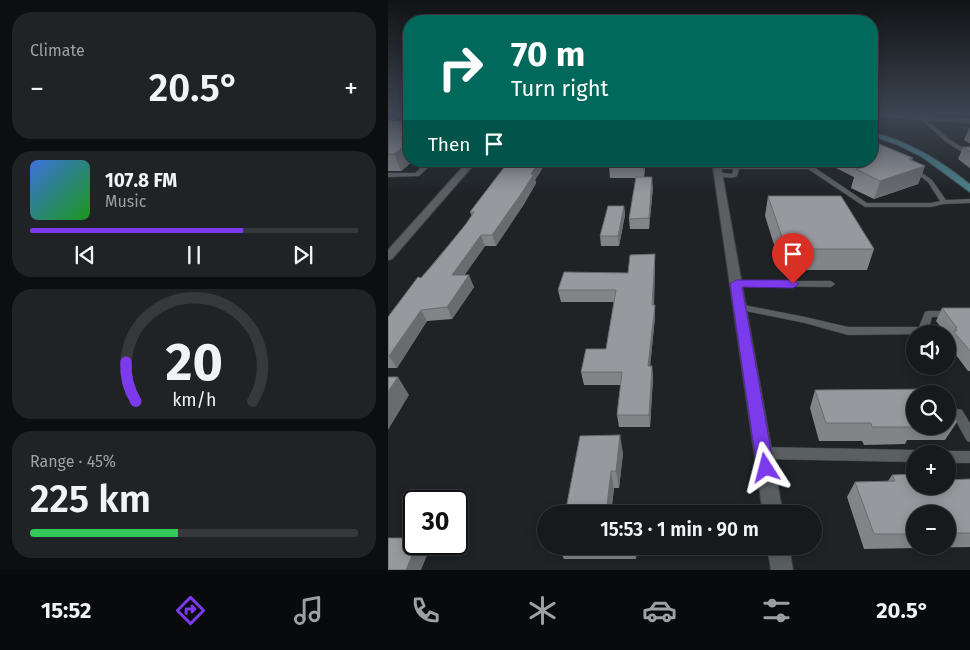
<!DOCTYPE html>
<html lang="en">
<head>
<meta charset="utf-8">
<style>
  body { margin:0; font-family:"Fira Sans",sans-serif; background:#202325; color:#f1f3f6; height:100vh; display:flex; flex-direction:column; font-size:19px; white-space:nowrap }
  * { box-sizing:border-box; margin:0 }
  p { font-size:16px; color:#9ea1a3 }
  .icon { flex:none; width:28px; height:28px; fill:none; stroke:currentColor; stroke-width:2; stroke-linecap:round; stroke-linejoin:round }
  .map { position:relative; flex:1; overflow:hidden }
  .drawer { display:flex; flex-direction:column; gap:12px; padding:12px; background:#0d0e0f; width:388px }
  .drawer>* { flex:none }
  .top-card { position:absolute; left:15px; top:15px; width:475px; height:152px; border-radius:20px; box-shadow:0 2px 12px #0003,0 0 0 1px #36383b; background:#00695c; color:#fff; overflow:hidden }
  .fabs { position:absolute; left:518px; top:325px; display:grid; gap:10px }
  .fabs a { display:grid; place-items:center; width:50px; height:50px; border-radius:50%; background:#171a1c; box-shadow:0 2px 12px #0003,0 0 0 1px #36383b; font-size:25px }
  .speed { position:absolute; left:15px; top:490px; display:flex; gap:10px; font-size:25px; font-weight:700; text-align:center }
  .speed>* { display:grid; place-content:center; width:65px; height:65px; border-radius:50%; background:#171a1c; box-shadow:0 2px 12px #0003,0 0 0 1px #36383b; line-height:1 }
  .speed .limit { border:2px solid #111; border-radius:8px; background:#fff; color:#111 }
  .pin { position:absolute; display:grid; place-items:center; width:42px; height:42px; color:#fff; margin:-51px -21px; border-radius:50% 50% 50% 0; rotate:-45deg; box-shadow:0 0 5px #0007 }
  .pin .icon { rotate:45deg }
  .me { position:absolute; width:55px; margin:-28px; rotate:351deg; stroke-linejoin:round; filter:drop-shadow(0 0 4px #0008) }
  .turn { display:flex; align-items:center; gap:18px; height:105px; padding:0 25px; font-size:22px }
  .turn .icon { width:65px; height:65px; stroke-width:2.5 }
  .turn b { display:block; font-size:35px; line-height:42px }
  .then { display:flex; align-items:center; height:48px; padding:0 25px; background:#0003; gap:10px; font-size:19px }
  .big { font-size:38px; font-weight:600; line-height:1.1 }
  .drawer .tile { flex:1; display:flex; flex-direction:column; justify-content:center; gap:8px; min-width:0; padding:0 18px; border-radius:20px; background:#202325 }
  .drawer .dial { align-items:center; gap:0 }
  .dial svg { height:130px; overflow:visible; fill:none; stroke:#36383b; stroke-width:7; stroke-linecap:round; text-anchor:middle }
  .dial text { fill:#f1f3f6; stroke:none }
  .song { display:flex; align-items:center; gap:15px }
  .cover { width:60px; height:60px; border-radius:8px; background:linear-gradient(135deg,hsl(220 70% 55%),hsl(120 70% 35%)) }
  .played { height:5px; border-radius:2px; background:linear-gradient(90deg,#7c3aed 65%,#36383b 65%) }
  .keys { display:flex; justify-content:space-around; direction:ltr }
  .heat { display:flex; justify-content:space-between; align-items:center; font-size:28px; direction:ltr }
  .charge { height:8px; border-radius:4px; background:linear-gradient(90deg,#34c759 45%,#36383b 0) }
  .trip { position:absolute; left:149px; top:505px; width:285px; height:50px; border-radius:25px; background:#171a1c; box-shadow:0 2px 12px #0003,0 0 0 1px #36383b; font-weight:600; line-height:50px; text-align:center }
  .tabs { display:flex; height:80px; justify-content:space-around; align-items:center; background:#090a0b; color:#9ea1a3 }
  .tabs .icon { width:35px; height:35px }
  .tabs .on { color:#7c3aed }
  .tabs b { font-size:22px; color:#f1f3f6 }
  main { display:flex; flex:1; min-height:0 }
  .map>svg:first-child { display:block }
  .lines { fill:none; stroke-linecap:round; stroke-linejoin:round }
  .lane-casing { stroke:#3d4043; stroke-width:1 }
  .street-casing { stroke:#3d4043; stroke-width:2 }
  .secondary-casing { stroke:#3d4043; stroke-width:2 }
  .lane { fill:#5a5f62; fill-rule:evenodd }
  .street { fill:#5a5f62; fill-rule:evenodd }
  .secondary { fill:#4a808a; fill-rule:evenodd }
  .wall { fill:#838488; fill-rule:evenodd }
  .shaded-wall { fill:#6a6b6f }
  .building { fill:#98999e; stroke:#6a6b6f }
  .route { fill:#7c3aed; stroke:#51269a }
</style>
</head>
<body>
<main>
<section class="drawer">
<div class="tile"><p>Climate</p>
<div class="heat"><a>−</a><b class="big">20.5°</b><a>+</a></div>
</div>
<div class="tile">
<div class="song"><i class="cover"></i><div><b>107.8 FM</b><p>Music</p></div></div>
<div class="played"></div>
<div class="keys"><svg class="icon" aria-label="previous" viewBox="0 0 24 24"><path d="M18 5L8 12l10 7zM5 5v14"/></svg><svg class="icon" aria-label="pause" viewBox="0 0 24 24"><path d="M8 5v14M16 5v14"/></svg><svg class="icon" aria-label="next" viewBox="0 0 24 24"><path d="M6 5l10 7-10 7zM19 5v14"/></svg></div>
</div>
<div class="tile dial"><svg viewBox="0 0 100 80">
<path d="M14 69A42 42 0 1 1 86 69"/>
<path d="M14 69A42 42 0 0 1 8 45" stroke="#7c3aed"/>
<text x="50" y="56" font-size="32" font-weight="700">20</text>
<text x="50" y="72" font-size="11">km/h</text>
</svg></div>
<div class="tile"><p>Range · 45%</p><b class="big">225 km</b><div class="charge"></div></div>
</section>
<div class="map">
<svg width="583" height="570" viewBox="0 0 583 570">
  <rect width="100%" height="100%" fill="#1f2326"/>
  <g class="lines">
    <defs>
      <path id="lane" d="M 12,113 L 17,113 L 0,123 L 0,120 Z
        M 526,113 L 531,113 L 561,139 L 583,153 L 583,158 L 557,141 Z
        M 40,161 L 47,161 L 31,176 L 0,177 L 0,173 L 27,173 Z
        M 410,161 L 417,161 L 479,203 L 543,203 L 552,201 L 540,182 L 522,169 L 521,168 L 524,166 L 544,180 L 558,200 L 583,199 L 583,203 L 556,204 L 543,207 L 477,207 L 420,169 L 351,169 L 349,176 C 344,179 332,177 327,174 L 330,172 L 344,174 L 345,169 L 329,169 L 326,167 L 329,165 L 415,165 Z
        M 348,281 L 443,281 L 447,284 L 443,287 L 345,286 L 344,284 Z
        M 351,304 L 417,317 L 460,327 L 531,327 L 537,312 L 540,311 L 583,311 L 583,317 L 544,317 L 540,331 L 538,334 L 460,335 L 417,323 L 348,309 L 346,307 L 348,305 Z
        M 570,409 L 574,410 L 583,425 L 583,442 L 579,441 L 564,414 L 566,410 Z
        M 375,447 L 526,450 L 531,452 L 532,454 L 526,454 L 526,462 L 375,459 L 370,457 L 369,453 L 370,449 Z
        M 559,451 L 583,451 L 583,463 L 559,463 L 559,454 L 554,454 Z"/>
      <path id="street" d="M 484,113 L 583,119 L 583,123 L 484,116 Z
        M 80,161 L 89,161 L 4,259 L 0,260 L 0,250 Z
        M 324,161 L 332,161 L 395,514 L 375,514 Z
        M 379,546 L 401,546 L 405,570 L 383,570 Z"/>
      <path id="secondary" d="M 484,132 C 522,142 552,160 583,185 L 583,193 L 534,157 L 510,145 L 484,136 Z"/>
    </defs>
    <!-- lane casing -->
    <use href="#lane" class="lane-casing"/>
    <!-- street casing -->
    <use href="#street" class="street-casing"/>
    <!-- secondary casing -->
    <use href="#secondary" class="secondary-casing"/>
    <!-- lane -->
    <use href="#lane" class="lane"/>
    <!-- street -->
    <use href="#street" class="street"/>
    <!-- secondary -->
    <use href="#secondary" class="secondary"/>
  </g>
  <!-- wall -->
  <path class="wall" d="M 0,121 L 21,161 L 25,161 L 13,171 L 0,171 Z
    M 581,128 L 583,128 L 583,144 L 576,140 Z
    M 575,147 L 583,147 L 583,169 L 570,159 Z
    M 121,161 L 159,161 L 147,180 L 148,183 L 136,204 L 108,246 L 97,246 L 76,275 L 86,287 L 64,319 L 39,321 L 9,368 L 0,368 L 0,317 L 78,224 L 84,216 L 82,212 Z
    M 223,161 L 258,161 L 256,177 L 265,187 L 261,229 L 242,229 L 241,219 L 248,178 L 222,178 L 221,166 Z
    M 434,161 L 524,161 L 537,166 L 530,184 L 486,199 L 463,188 L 466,177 Z
    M 380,196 L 486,249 L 479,270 L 394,270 L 377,216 Z
    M 236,206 L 237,215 L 231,246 L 213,246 L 212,236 Z
    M 267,266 L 266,305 L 267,305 L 267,317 L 262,366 L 264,366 L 265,378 L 262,427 L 231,427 L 229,415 L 233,385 L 196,385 L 193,372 L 218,349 L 226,302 L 173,302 L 170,290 Z
    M 554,308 L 583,308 L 583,371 L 580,371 L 559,343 L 561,338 L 559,335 L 559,334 L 558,334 L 548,321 Z
    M 427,390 L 526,394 L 526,426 L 559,426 L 559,405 L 569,422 L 557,440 L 519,440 L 517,444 L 476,445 L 474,441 L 431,441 L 422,408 Z
    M 235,453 L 231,488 L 226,488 L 223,514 L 177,514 Z
    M 504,475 L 526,486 L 583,479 L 583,547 L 476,549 L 459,497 L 467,482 L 500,481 ZM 526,514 L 559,514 L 559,546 L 526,546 Z
    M 162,546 L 249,546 L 248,559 L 176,559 L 172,551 L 164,551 Z"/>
  <!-- shaded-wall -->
  <path class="shaded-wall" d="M 21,142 L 21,161 L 25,161 L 13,171 L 6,154 Z
    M 525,158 L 521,171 L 537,166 L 530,184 L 486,199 L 492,181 L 521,159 Z
    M 151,161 L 159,161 L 147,180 L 148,183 L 136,204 L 108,246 L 104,235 Z
    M 256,161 L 258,161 L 256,178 L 255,166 Z
    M 264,177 L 265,187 L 261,229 L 261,218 Z
    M 236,206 L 237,215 L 231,246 L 230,236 Z
    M 93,235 L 97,246 L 69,286 L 64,275 Z
    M 267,254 L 267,266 L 265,317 L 264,305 Z
    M 81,275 L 86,287 L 64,319 L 59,307 Z
    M 267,305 L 267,317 L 261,378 L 260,366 Z
    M 33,310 L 39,321 L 9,368 L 1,356 Z
    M 264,366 L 265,378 L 262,427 L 261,415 Z
    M 10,377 L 21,395 L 0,430 L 0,392 Z
    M 232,435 L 235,453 L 231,488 L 228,471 Z
    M 223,471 L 226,488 L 223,514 L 218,514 Z
    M 29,544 L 37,544 L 42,548 L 33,570 L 18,570 Z
    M 245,546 L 249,546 L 248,559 Z"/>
  <!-- building -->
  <path class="building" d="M 0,121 L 21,121 L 21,142 L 6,154 L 0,154 Z
    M 484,141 L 525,158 L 521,159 L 537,166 L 492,181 L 468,169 L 477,167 L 469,163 L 476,162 L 475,161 L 484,161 Z
    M 575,147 L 583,147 L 583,152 Z
    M 121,161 L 151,161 L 143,174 L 146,174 L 133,194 L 104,235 L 93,235 L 64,275 L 81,275 L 59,307 L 33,310 L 1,356 L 0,356 L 0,317 L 30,277 L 33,278 L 49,260 L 78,224 L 86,212 L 82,212 Z
    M 223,161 L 256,161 L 255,166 L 221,166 Z
    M 248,177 L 264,177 L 261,218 L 241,219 Z
    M 380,196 L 453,196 L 486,249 L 398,249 Z
    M 220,206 L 236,206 L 230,236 L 212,236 Z
    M 267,254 L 264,305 L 267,305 L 260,366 L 264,366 L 261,415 L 229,415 L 234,372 L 193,372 L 198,349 L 218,349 L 228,290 L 170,290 L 176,272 L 240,273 L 242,255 Z
    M 554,308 L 583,308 L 583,352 L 565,331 L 569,331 L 567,328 L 569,328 Z
    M 0,377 L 10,377 L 0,392 Z
    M 550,389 L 552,394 L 526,394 L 526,423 L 525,423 L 527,427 L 484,427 L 483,423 L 438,423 L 427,390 Z
    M 559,405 L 569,422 L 559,422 Z
    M 232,435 L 228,471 L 223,471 L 218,514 L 177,514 L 192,436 Z
    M 526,474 L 526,486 L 559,486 L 559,480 L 583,479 L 583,533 L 559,533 L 559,514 L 526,514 L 526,534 L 486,534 L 467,482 L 507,481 L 504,475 Z
    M 0,538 L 26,538 L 26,544 L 29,544 L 18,570 L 0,570 Z"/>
  <!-- sky -->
  <linearGradient id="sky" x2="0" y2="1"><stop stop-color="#111315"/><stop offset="0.59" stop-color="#3c4552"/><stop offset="1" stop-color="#3c4552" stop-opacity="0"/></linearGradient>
  <rect width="583" height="193" fill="url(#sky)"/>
  <!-- route -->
  <path class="route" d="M 348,280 L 405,280 L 411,284 L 405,288 L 354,287 L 386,468 L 384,474 L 378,477 L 371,474 L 369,468 L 342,284 Z"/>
</svg>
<div class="fabs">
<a><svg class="icon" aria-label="sound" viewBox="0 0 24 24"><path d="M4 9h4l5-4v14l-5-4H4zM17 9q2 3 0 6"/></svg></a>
<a><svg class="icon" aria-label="search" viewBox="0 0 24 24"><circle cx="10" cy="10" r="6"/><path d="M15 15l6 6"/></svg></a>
<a>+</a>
<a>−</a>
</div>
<div class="speed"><div class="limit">30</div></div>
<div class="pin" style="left:405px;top:284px;background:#d93025"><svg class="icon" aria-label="arrive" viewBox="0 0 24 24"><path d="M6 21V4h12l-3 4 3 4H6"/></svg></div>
<svg class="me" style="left:378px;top:468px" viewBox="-20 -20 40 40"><path d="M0-17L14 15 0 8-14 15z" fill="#7c3aed" stroke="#fff" stroke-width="4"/></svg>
<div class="trip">15:53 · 1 min · 90 m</div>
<div class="top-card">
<div class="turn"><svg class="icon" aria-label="right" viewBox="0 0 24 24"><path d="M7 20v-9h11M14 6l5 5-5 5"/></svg><div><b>70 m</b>Turn right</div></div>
<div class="then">Then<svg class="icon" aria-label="arrive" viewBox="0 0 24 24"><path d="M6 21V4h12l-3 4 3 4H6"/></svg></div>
</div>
</div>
</main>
<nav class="tabs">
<b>15:52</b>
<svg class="icon on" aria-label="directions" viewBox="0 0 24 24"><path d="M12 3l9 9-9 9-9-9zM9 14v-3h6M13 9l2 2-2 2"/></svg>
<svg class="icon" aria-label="music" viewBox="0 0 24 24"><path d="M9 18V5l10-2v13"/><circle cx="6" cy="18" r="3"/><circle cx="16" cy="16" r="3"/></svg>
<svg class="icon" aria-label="phone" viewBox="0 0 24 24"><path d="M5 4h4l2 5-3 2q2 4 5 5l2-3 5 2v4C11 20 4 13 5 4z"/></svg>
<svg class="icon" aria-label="climate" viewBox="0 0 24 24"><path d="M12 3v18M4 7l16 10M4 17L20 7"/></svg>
<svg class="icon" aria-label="car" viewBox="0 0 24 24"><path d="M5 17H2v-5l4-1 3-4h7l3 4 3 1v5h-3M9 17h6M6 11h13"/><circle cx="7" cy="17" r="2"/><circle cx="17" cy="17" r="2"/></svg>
<svg class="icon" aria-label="filters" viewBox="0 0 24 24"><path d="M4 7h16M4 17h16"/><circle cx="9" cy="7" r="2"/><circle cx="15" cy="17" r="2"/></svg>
<b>20.5°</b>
</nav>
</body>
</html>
